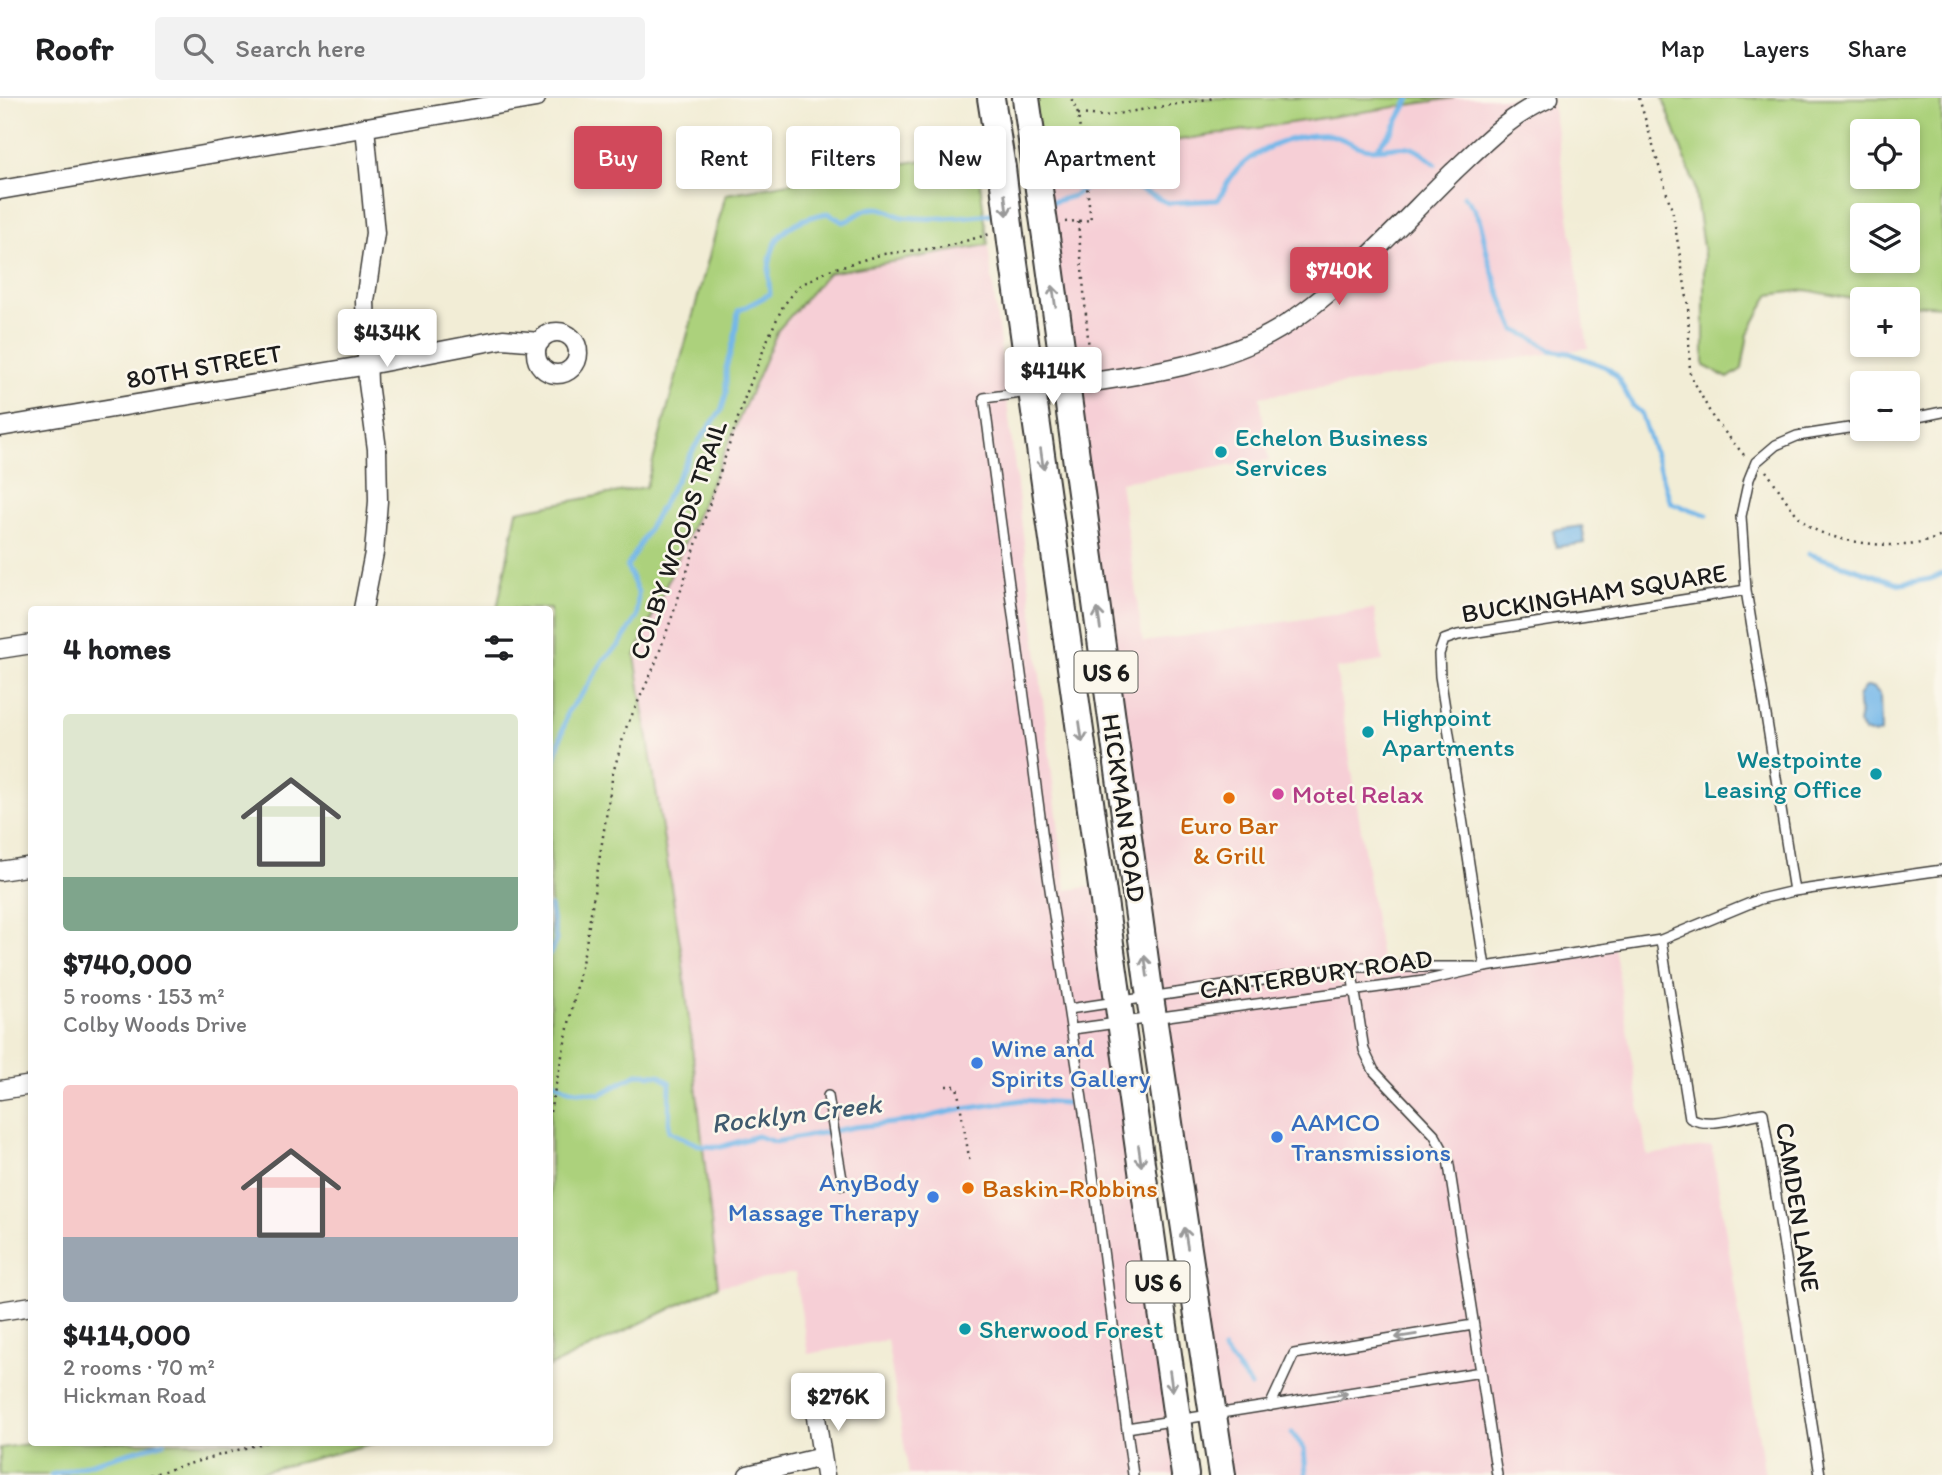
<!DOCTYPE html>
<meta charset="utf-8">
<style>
body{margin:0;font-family:Itim,sans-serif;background:#f2f2f2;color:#202124;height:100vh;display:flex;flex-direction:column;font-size:26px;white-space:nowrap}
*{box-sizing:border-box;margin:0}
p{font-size:23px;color:#757577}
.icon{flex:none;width:38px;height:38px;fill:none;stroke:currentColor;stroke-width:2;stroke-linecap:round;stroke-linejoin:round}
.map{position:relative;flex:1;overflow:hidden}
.side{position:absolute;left:28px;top:508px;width:525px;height:840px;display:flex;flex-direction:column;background:#fff;border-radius:7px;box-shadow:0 4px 10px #0003}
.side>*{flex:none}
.top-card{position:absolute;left:574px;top:28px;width:665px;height:63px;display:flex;gap:14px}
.controls{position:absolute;left:1850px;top:21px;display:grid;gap:14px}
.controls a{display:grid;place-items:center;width:70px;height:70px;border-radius:7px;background:#fff;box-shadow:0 4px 10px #0003;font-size:35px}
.price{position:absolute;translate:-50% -60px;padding:0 16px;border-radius:7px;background:#fff;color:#222;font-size:23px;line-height:46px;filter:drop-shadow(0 2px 4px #0008)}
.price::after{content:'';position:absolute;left:50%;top:42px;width:21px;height:16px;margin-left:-10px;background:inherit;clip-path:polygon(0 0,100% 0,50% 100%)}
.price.on{background:#d1495b;color:#fff}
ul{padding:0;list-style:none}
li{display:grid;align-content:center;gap:14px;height:371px;padding:0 35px}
li span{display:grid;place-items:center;height:217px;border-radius:7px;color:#555}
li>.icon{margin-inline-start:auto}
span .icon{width:126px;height:126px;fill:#fffc;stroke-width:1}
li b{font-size:30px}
h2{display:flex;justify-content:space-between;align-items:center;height:84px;padding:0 35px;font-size:30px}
.chip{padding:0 24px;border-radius:7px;background:#fff;box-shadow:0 4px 10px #0003;font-size:24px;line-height:63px}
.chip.on{background:#d1495b;color:#fff}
header{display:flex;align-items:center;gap:42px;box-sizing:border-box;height:98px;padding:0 35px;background:#fff;border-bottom:2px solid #e0e0e0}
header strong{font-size:33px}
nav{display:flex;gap:38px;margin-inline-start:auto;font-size:24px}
.search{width:490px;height:63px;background:#f2f2f2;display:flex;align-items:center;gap:18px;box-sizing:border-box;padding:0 24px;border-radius:7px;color:#757577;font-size:26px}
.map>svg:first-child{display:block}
.built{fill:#f6cfd6}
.green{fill:#acd17b;stroke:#64764c;stroke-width:2;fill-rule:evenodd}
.water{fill:#73b7e9;stroke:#486a82;stroke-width:2}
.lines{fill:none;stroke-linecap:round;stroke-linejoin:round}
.stream{stroke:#73b7e9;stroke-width:5}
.service-casing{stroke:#3c3b38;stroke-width:12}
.minor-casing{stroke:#3c3b38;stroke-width:21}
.primary-casing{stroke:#3c3b38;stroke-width:30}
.path{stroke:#3c3b38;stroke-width:2.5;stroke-dasharray:2 5;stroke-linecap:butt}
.service{stroke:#fff;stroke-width:9}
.minor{stroke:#fff;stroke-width:18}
.primary{stroke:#fff;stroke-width:26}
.primary-bridge-casing{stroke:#3c3b38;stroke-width:30;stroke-linecap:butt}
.primary-bridge{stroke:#fff;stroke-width:26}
.oneway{stroke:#999}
.culture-dot{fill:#0f9aa8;stroke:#fbf7ec;stroke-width:2.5}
.hotel-dot{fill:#d1479c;stroke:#fbf7ec;stroke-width:2.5}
.food-dot{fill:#e8710a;stroke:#fbf7ec;stroke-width:2.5}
.shop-dot{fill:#3f7fe0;stroke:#fbf7ec;stroke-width:2.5}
.labels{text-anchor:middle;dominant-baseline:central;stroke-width:5;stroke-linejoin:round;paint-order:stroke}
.shield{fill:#fbf7ec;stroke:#5f5e5a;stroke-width:2}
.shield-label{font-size:24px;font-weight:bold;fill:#1c1c1c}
.street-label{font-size:26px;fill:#1c1c1c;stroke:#fbf7ec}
.culture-label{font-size:26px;fill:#0d838f;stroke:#fbf7ec;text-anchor:start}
.hotel-label{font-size:26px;fill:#b23c85;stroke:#fbf7ec;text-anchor:start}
.food-label{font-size:26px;fill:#c56008;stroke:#fbf7ec}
.shop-label{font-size:26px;fill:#366cbe;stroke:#fbf7ec;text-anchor:start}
.water-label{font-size:28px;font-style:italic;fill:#3f5a6e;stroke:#fbf7ec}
</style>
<header>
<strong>Roofr</strong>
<div class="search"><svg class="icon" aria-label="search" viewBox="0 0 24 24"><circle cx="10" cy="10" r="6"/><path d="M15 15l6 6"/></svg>Search here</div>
<nav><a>Map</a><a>Layers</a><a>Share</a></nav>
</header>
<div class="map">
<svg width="1942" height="1377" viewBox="0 0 1942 1377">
<rect width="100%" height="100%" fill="#fbf7ec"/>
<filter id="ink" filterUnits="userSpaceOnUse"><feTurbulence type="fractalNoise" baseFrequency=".0143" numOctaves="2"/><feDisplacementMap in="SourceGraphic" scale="14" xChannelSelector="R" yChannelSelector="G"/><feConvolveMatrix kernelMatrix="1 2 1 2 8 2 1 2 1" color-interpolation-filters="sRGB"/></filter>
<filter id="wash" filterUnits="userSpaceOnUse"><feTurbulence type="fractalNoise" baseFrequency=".00686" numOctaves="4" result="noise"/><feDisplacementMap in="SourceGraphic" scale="28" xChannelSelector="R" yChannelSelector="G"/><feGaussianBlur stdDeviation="1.57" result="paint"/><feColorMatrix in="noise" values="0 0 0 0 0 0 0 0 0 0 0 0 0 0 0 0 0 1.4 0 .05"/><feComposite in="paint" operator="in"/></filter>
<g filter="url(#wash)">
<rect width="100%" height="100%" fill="#f2edd6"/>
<path class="built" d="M1454,0H1552L1588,250L1260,299L1269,362L1120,384L1143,544L1374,511L1383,563L1336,571L1382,867L1485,869L1614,848L1647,1057L1712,1048L1765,1377H1222L1035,64Z
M988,147L1066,792L1102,787L1185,1377H909L887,1242L808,1256L795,1175L718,1188L682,858L635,558L778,232L828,175Z"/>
<path class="green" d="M1026,0H1454L1035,64Z
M1663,0H1942V208L1908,206V201H1862V203L1806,192L1769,197L1748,236L1742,271L1728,280L1704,268V156L1694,86ZM1862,33H1908V79H1862ZM1862,117H1908V163H1862Z
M976,53L988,147L828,175L778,232L635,558L682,858L718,1188L550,1269V511H497L517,413L646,389L726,96Z
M42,1344H378L250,1377H0V1350Z"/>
<path class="water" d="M1582,428L1585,445L1556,449L1553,432Z
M1865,589H1873L1880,596L1881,634L1877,636L1864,634L1858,626L1860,614L1858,598Z"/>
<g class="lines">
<path class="stream" d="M1377,50L1392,33L1410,0
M1464,98C1484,119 1481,132 1488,159C1495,183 1504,209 1515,232L1535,241L1550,252L1569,255L1606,269L1617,278L1633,308L1641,315L1671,405L1707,417
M1049,105L1073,98L1097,83L1121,82L1168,105L1218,102C1223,94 1227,85 1232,78C1252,51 1296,35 1329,37C1343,38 1356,51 1370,51C1405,51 1405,39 1435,66
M1809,456L1901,486L1930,481L1942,476
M550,679L568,613L585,592L604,562L620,546L637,519L638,494L627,469L696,347L721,313L726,297V270L735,238L738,213L770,196C764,148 778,124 828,115L843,124C855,121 863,109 877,110C886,110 894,117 903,119C935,123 970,118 1002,115
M550,808L556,842L550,856
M550,982L570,992L601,996L637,976L659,977L670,985L669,1033L701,1048L721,1049L757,1038L775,1044L854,1029L911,1023L957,1012L1022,1002L1066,1005
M1223,1252L1251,1288
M1292,1335L1304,1351L1306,1377
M51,1377L165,1344"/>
</g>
</g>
<g filter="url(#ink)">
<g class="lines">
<defs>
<path id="service" d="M1029,294L984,300L1048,778L1089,1047L1133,1377
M1908,321L1942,314
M1794,793L1746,492L1741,418L1749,381L1756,364L1776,347L1797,338L1862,328
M1661,842L1690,1020C1709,1031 1742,1018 1763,1015L1820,1377
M1351,869L1364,952L1374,973L1434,1036L1448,1061L1497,1377
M1485,869L1440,578L1439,556L1444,542L1458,537L1746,492
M1069,911L1351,869H1474
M1073,931L1424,883L1485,869L1661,842L1760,801L1794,793L1942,772
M828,998L843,1087
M1270,1308L1294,1256L1473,1227
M1127,1330L1481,1274"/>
<path id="minor" d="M0,92L536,0
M536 255a21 21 0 1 1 42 0a21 21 0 1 1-42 0Z
M1032,293C1111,280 1210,273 1279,231C1342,192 1400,126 1453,74C1485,44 1508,19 1549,0
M0,329L368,267L503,241L540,244
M363,511L374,455L378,403L377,351L368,285L365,203L375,135L365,29
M0,551L32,546
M0,773L32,768
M0,992L32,987
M0,1213L32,1208
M813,1300L825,1377
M748,1377L822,1359"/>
<path id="primary" d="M991,0L1002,70
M1026,0L1035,64
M1046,139L1150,899L1222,1377
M1011,144L1185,1377"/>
</defs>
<use href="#service" class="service-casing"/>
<use href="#minor" class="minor-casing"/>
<use href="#primary" class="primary-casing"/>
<path class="path" d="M1639,0L1673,116L1688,206L1690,276L1713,320L1744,357
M1078,16L1104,18L1214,0
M1065,124L1091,122L1078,16L1071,0
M1078,124L1090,263L1088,266
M1766,373C1779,390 1790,411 1805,425C1826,444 1889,450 1916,446C1925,444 1934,441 1942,438
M946,988H957L970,1065
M550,1014L586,846L613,675L626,630L654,569L673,516L745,299L769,238L783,208L799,188L829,172L883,156L944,149L990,136
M150,1377L266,1344"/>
<use href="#service" class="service"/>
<use href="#minor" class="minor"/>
<use href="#primary" class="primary"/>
<defs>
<path id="primary-bridge" d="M1035,64L1046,139
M1002,70L1011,144"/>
</defs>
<use href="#primary-bridge" class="primary-bridge-casing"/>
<use href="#primary-bridge" class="primary-bridge"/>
</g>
<defs><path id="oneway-shaft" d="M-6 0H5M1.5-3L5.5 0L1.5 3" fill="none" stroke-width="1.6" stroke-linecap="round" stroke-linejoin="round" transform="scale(1.75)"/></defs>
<g class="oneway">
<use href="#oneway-shaft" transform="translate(1006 107) rotate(83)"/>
<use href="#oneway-shaft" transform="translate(1054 198) rotate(-98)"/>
<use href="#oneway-shaft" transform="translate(1042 361) rotate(82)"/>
<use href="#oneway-shaft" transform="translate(1099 521) rotate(-98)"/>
<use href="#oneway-shaft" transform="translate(1081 634) rotate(82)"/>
<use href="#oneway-shaft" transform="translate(1146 868) rotate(-98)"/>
<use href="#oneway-shaft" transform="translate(1140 1058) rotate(82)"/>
<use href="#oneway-shaft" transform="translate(1186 1140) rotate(-99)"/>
<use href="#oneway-shaft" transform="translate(1406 1238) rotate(171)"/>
<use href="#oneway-shaft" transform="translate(1171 1283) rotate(82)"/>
<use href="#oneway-shaft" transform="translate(1337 1297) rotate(-9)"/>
</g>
</g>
<g class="culture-dot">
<circle cx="1221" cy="354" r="7"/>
<circle cx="1368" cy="634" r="7"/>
<circle cx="1876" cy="676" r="7"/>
<circle cx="965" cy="1231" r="7"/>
</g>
<circle class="hotel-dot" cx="1278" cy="696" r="7"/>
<g class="food-dot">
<circle cx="1229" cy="700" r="7"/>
<circle cx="968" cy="1090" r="7"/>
</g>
<g class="shop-dot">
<circle cx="977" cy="965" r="7"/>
<circle cx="1277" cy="1039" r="7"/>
<circle cx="933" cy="1099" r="7"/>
</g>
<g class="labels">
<g class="shield">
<rect x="1074.5" y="553.5" width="63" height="41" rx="5"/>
<rect x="1126.5" y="1163.5" width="63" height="41" rx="5"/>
</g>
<g class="shield-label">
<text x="1106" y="574">US 6</text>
<text x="1158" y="1184">US 6</text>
</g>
<g class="street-label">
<text transform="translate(204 268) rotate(-10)">80TH STREET</text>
<text transform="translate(678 442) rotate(-71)">COLBY WOODS TRAIL</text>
<text transform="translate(1594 495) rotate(-9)">BUCKINGHAM SQUARE</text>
<text transform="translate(1124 710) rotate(82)">HICKMAN ROAD</text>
<text transform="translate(1316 876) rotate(-8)">CANTERBURY ROAD</text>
<text transform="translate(1798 1109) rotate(81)">CAMDEN LANE</text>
</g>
<g class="culture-label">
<text x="1235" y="339">Echelon Business<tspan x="1235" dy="30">Services</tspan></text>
<text x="1382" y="619">Highpoint<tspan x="1382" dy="30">Apartments</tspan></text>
<text x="1862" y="661" text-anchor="end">Westpointe<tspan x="1862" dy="30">Leasing Office</tspan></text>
<text x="979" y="1231">Sherwood Forest</text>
</g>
<g class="hotel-label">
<text x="1292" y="696">Motel Relax</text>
</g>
<g class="food-label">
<text x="1229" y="727">Euro Bar<tspan x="1229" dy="30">&amp; Grill</tspan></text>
<text x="982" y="1090" text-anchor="start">Baskin-Robbins</text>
</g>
<g class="shop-label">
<text x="991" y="950">Wine and<tspan x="991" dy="30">Spirits Gallery</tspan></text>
<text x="1291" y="1024">AAMCO<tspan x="1291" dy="30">Transmissions</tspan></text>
<text x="919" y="1084" text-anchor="end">AnyBody<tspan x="919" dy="30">Massage Therapy</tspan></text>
</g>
<g class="water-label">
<text transform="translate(796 1015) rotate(-7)">Rocklyn Creek</text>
</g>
</g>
</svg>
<div class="controls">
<a><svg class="icon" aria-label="locate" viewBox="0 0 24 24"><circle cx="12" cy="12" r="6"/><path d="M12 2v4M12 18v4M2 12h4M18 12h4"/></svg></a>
<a><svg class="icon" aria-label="layers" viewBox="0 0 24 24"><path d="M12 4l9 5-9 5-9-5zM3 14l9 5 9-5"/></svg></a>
<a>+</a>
<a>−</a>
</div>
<b class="price on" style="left:1339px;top:209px">$740K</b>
<b class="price" style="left:387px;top:271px">$434K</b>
<b class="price" style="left:1053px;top:309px">$414K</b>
<b class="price" style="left:838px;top:1335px">$276K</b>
<div class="top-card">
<a class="chip on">Buy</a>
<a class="chip">Rent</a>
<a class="chip">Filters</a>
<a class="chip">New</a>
<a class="chip">Apartment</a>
</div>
<section class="side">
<h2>4 homes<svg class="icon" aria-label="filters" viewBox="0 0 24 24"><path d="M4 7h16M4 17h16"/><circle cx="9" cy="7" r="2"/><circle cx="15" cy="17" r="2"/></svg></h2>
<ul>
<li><span style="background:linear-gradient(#dfe7d0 75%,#7fa58c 0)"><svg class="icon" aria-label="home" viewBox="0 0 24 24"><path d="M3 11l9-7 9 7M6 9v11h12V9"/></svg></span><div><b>$740,000</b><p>5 rooms · 153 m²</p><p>Colby Woods Drive</p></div></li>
<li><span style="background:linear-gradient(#f6c9c9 70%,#9aa5b1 0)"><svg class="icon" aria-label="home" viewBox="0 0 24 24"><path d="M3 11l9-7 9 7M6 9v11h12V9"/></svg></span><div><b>$414,000</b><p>2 rooms · 70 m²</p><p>Hickman Road</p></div></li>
</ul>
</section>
</div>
